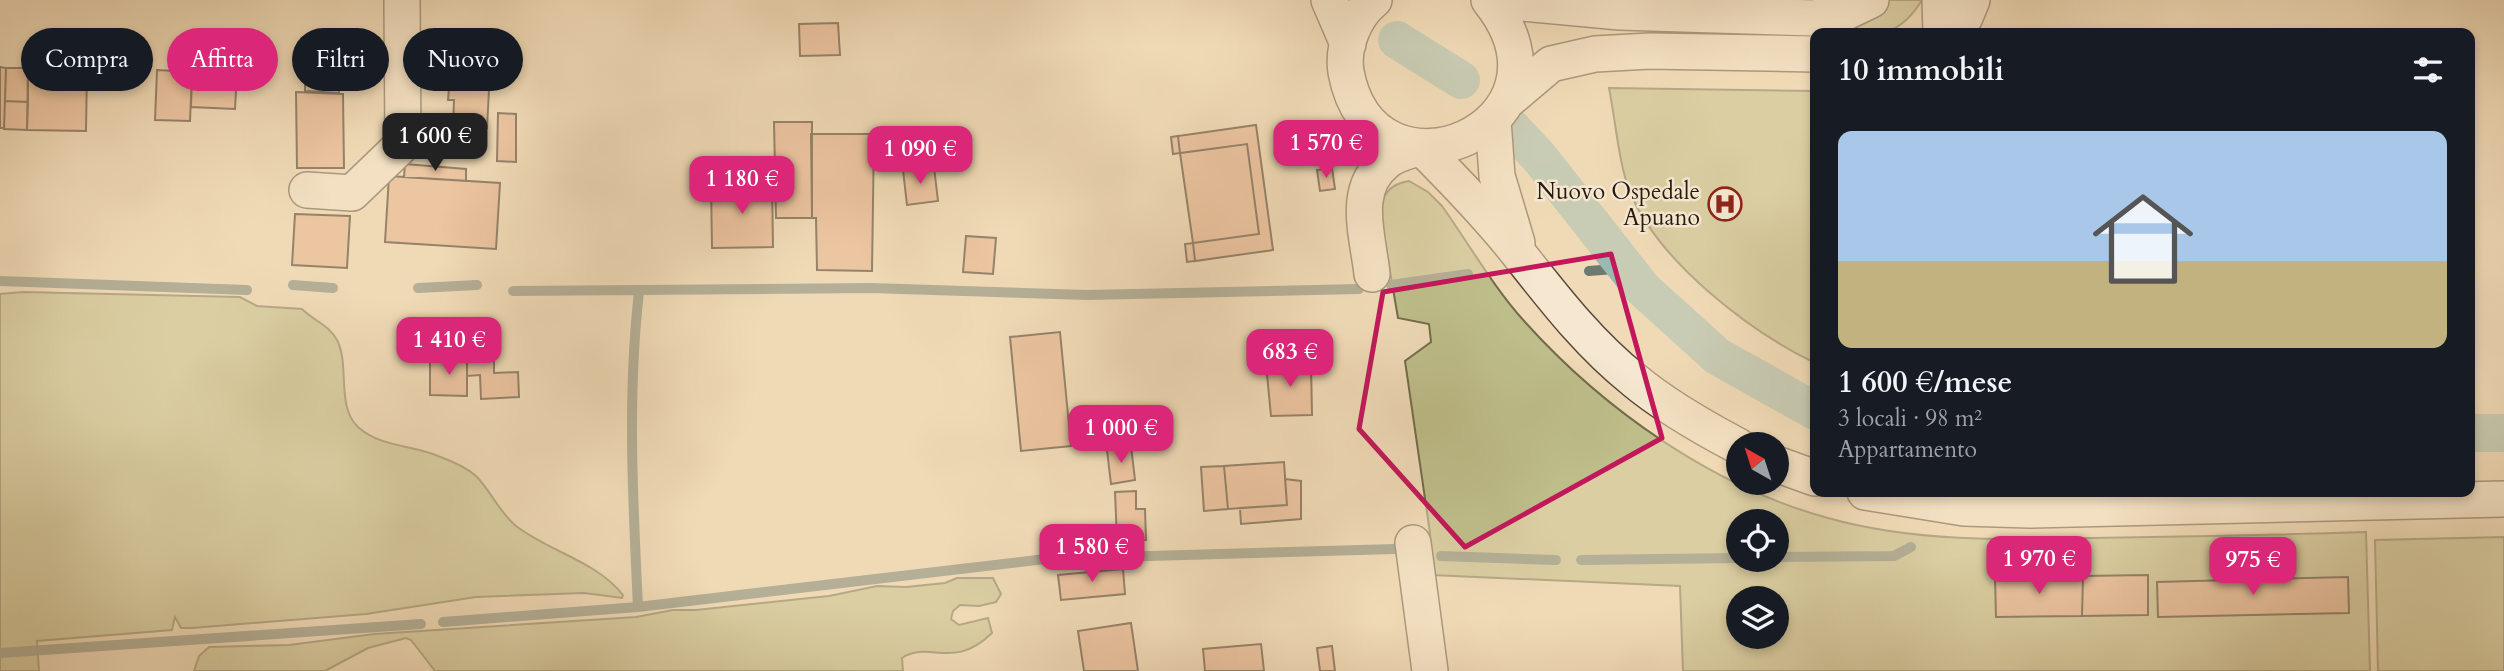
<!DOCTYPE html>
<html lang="it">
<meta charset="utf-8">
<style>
body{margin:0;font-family:Cardo,serif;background:#20242c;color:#f1f3f6;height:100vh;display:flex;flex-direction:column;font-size:26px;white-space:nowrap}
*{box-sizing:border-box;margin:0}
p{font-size:23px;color:#9ea1a6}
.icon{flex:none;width:38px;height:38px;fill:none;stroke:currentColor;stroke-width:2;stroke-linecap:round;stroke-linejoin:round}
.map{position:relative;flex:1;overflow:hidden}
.details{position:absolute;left:1810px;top:28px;width:665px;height:469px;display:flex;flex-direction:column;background:#171b24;border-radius:14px;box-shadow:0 4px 10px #0003}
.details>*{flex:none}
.top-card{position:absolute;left:21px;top:28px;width:665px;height:63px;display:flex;gap:14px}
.needle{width:46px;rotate:321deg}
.buttons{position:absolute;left:1726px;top:432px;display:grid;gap:14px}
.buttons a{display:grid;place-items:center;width:63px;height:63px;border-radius:50%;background:#171b24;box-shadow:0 4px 10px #0003;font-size:35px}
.price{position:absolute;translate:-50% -60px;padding:0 16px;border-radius:14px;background:#db2777;color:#fff;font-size:23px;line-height:46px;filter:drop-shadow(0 2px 4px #0008)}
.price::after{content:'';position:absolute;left:50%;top:42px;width:21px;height:16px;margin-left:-10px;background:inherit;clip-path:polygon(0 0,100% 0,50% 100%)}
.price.selected{background:#222;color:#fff}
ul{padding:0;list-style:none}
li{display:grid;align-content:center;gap:14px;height:371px;padding:0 28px}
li+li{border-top:2px solid #363941}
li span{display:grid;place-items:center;height:217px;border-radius:14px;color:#555}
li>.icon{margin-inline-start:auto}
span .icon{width:126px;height:126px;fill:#fffc;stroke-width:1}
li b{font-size:30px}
h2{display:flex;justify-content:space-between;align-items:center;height:84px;padding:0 28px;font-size:30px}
.chip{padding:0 24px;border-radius:32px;background:#171b24;box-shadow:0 4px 10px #0003;font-size:24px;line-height:63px}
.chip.selected{background:#db2777;color:#fff}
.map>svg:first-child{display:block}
.green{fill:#bebe8a;stroke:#726c4c;stroke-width:2;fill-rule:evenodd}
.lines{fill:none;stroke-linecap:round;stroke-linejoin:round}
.stream{stroke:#6c7a70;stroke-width:10}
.canal{stroke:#9abab1;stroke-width:38}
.building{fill:#e6ab87;stroke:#26190f;stroke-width:2}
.minor-casing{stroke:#584939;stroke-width:38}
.minor{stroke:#f5e7d0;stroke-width:35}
.marked{fill:none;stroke:#c2185b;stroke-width:5;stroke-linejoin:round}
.labels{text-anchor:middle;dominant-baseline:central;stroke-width:5;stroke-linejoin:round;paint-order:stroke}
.poi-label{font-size:23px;fill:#26190f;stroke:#f5e7d0;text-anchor:end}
</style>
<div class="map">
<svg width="2504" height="671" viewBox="0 0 2504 671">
<rect width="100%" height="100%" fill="#f0dab7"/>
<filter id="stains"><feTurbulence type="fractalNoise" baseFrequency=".00286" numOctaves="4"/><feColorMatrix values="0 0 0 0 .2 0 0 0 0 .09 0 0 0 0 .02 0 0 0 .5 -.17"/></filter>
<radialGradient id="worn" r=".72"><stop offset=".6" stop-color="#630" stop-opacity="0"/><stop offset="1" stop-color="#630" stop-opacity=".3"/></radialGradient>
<path class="green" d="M1889,0H1922C1895,44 1871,33 1826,33L1878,9Z
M1609,88L1815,91V363C1749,331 1659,262 1630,192C1619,166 1615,117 1609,88Z
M1409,181L1428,192L1442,206C1469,244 1494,288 1525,322C1604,410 1714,487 1828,518C1913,542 2004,540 2091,538C2183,537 2275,535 2366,532L2370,671H1683L1680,586L1432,575L1430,533L1405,361L1431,342L1429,324L1398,318L1380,213C1382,194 1390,184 1409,181ZM1738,522H1776V560H1738ZM1738,598H1776V637H1738Z
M23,292L240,297L257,306L302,309C314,321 329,325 337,340C350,365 336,407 358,427C380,447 412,445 438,456C449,460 467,468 476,476C491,491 499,512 516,526C550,552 596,561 623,595L622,598L584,593L476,597L366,614L192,628H181L175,617L172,630L37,641L39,671H0V294Z
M2504,537V671H2378L2375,540Z
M957,578H993L1001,594L996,602L979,606L960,605L953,611L951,619L959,625L988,618L992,633C953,671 930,640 902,658L903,671H435L411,640L406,638L368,648L325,671H194L199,656L209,647L289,645L374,634L636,617L673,610H696L829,596L877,586L906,587L945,583Z"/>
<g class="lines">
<path class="stream" d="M1589,271L1627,268
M0,281L247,290
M293,285L333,288
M1391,285L1468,274
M418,288L477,285
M513,291L871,288L1087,295L1359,289
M1441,556L1556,560
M1776,557L1894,556L1911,547
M1581,560L1738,558
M638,607C633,502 627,397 639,292
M443,622L638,607L1045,559L1395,549
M0,653L421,624"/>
<path class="canal" d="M1397,40L1461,80
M1507,123L1539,157L1643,289L1717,356L1815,411
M2469,433H2504"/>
</g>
<path class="building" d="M838,23L840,55L800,56L799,24Z
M0,67L6,68L4,128H0Z
M6,68H28V102L5,101Z
M28,68L87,70L86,131L27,130Z
M157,70L192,72L190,121L155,120Z
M192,72L237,73L235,109L191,107Z
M339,73V93L305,91V74Z
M449,88L489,90L487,128L453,127L454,100H448Z
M296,92L343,94L344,168H297Z
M5,101L28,102L27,130L4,129Z
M498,113L516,114V162L497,161Z
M774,122H812V218H776Z
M1256,125L1273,250L1195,261L1193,243L1259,234L1247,144L1180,153L1178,136Z
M811,134H874L872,271L817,270L816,218H812Z
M1178,136L1180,153L1173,154L1171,137Z
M1247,144L1259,234L1193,243L1180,153Z
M405,164L466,169V181L404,177Z
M934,167L938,201L907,205L903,170Z
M1332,168L1335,189L1320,191L1317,170Z
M389,176L500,183L496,249L385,242Z
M772,183L773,247L712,248L711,184Z
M295,214L350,216L347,268L292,265Z
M966,236L996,238L993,274L963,272Z
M1193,243L1195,261L1187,262L1185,244Z
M1060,332L1071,446L1021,451L1010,337Z
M494,357V373L518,372L519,397L481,399L480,375L467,376V358Z
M430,358H467V396L430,395Z
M1311,362L1312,415L1271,416L1266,364Z
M1131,446L1135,480L1111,484L1107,450Z
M1284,462L1287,505L1228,509L1224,466Z
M1224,466L1228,509L1204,511L1201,467Z
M1285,479L1301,481V519L1241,524L1240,508L1287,505Z
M1136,491V509H1145L1146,540L1117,541L1115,492Z
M1123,569L1125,594L1061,600L1058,575Z
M2148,575V615L2082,616L2083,576Z
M2083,576L2082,616L1996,617L1995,577Z
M2348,577L2349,613L2158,617L2157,582Z
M1131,623L1138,671H1084L1078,631Z
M1261,644L1264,671H1205L1203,649Z
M1332,646L1335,671H1320L1317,648Z"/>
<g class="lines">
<defs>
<path id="minor" d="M1329,0L1348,44
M1374,0C1354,16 1342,47 1346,72C1373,218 1590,126 1489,0
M1489,0L1620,12L1813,18L1846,12L1871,0
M1940,0L1941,33
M1951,33L1965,17L1972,0
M1506,102L1551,64L1595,54L1650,51L1815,54
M1493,120L1497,176L1517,243
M307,190L352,193L403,144L402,0
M1372,274C1368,236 1351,189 1386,162C1394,154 1410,151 1421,147C1456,182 1491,218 1522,258C1556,301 1590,345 1634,380C1665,406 1702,427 1738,446
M1776,464L1815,478
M1865,492L1964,508L2029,510L2504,499
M1413,543L1430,671"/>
</defs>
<use href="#minor" class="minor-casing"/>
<use href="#minor" class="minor"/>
</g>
<path d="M0 0H2504V671H0ZM1611,254L1662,438L1465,547L1359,429L1383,292Z" fill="#f0dab7" fill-opacity=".55" fill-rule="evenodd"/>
<path class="marked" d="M1611,254L1662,438L1465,547L1359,429L1383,292Z"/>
<defs>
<symbol id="hospital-ring" viewBox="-11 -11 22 22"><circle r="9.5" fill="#f5e7d0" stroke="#8f2418" stroke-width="1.5"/><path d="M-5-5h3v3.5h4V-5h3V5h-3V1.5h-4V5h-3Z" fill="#8f2418"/></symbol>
</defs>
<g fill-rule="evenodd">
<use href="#hospital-ring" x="1706" y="185" width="38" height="38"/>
</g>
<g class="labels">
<g class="poi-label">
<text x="1700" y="191">Nuovo Ospedale<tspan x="1700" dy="26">Apuano</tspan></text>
</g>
</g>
<rect width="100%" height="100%" filter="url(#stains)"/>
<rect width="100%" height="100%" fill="url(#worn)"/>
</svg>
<div class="buttons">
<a><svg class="needle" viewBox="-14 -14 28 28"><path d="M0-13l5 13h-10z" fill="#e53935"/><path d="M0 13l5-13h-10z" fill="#9ea1a6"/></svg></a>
<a><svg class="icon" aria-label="locate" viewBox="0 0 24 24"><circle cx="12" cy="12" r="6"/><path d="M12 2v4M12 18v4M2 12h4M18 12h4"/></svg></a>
<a><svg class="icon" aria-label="layers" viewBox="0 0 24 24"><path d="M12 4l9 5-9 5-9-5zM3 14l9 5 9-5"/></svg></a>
</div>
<b class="price selected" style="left:435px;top:173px">1 600 €</b>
<b class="price" style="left:1326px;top:180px">1 570 €</b>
<b class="price" style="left:920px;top:186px">1 090 €</b>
<b class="price" style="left:742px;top:216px">1 180 €</b>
<b class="price" style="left:449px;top:377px">1 410 €</b>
<b class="price" style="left:1290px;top:389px">683 €</b>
<b class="price" style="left:1121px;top:465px">1 000 €</b>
<b class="price" style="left:1092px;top:584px">1 580 €</b>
<b class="price" style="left:2039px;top:596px">1 970 €</b>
<b class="price" style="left:2253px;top:597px">975 €</b>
<div class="top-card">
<a class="chip">Compra</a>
<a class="chip selected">Affitta</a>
<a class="chip">Filtri</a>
<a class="chip">Nuovo</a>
</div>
<section class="details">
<h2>10 immobili<svg class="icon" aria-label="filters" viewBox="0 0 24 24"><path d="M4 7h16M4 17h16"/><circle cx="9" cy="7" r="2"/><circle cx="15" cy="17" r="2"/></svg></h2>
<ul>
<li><span style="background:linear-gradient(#a9c7e8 60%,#c2b280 0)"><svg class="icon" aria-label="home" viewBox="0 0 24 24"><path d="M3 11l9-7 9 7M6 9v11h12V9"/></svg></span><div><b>1 600 €/mese</b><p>3 locali · 98 m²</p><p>Appartamento</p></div></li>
</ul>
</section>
</div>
